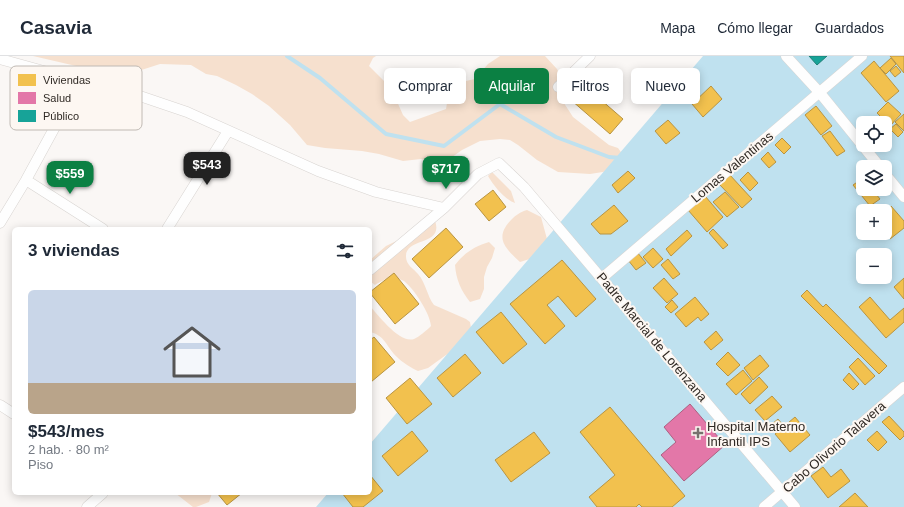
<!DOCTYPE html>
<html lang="es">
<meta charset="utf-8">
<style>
body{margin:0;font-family:Arial,sans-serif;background:#f6f6f7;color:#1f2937;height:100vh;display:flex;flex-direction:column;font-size:15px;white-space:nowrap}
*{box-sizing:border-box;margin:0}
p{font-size:13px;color:#747a83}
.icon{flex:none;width:22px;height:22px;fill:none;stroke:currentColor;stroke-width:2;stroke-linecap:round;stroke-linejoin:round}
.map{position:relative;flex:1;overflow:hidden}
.side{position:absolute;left:12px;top:171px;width:360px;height:268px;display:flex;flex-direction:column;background:#fff;border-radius:6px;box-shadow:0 2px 10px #0003}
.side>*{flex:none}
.top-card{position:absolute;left:384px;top:12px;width:380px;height:36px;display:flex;gap:8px}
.fabs{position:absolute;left:856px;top:60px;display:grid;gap:8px}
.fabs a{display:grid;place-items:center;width:36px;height:36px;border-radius:6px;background:#fff;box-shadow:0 2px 10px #0003;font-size:20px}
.price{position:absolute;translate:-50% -34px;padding:0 9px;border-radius:8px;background:#0b8043;color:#fff;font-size:13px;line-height:26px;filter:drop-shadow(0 1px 2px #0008)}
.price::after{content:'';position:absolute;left:50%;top:24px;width:12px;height:9px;margin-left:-6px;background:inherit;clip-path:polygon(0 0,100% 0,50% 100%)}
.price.current{background:#222;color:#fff}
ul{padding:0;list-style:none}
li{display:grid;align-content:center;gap:8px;height:212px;padding:0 16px}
li span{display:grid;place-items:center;height:124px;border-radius:6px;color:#555}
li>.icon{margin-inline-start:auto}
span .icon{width:72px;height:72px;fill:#fffc;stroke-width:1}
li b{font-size:17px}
h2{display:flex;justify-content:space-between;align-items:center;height:48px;padding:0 16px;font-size:17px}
.pill{padding:0 14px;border-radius:6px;background:#fff;box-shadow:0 2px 10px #0003;font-size:14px;line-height:36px}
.pill.current{background:#0b8043;color:#fff}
header{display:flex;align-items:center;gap:24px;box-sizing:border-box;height:56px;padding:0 20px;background:#fff;border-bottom:1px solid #e0e1e3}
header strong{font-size:19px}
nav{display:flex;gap:22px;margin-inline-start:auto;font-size:14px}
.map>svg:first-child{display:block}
.green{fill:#f6e0ce}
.water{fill:#bfe1ef;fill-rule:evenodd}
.homes{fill:#f2c14e;stroke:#b89442}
.health{fill:#e377a8;stroke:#ad6081}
.public{fill:#17a398;stroke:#1e7f76}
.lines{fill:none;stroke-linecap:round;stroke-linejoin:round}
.stream{stroke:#bfe1ef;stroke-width:4}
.minor-casing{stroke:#d8d4d1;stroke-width:11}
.minor{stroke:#fefefe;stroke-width:10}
.poi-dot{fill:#77726e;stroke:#fdf7f2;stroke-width:1.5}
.labels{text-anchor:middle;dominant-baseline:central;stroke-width:4;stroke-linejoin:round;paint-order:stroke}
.street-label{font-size:13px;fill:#302a25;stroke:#fdf7f2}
.poi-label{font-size:13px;fill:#302a25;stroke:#fdf7f2;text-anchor:start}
.key{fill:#fdf7f2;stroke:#c0bab4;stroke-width:1}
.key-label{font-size:11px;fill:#302a25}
</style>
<header>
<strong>Casavia</strong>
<nav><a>Mapa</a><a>Cómo llegar</a><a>Guardados</a></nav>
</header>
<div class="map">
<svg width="904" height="451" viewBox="0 0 904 451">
<rect width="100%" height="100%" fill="#faf7f5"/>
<path class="green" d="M33,0H376L373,2L369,10L391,32L403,59L410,66L446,53L448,41L453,33L461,26L475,23L488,8L500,0H545L557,13L562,24V44L573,61L609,89L618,92L623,99L609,115L590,118L558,116L537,104L518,89L510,84L500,83L480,85L462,94L448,104L437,106L421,103L403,105L379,98L362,95L325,92L307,89L290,69L269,50L252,38L236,29L217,20L206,18L191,9L160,8L126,19L89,13Z
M492,116L511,135L515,147C504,143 494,130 488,120Z
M527,154L541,161L547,183L536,201L520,206C505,192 494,182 511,164C516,159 520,156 527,154Z
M435,165C444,190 405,181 406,201C406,209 414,213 418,218C426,227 427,240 434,249L466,263L470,266L471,272L456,295L446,299L428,312L418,315C411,312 402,306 397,301C387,292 385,279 370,276V250C378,259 400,288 414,283C419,281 427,274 431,270C430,257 414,233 404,225C400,223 396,222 392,222C386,222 380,226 375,229L371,226L370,204L386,190L411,178Z
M489,186L495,192L492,202L487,211L484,221V233L480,243L470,246C461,235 456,223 455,209C464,197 475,190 489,186Z
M175,437H212L209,446L196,451H193Z"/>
<path class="water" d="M703,0H904V451H316L328,437H370V388ZM863,67H885V89H863ZM863,111H885V133H863ZM863,155H885V177H863ZM863,199H885V221H863Z"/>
<path class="homes" d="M890,0H904V17Z
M891,2L896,8L886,18L880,12Z
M874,5L899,35L886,46L861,17Z
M896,10L901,16L895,21L890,15Z
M588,24L604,38L600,43L623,63L610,78L571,44Z
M711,30L722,43L703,61L692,48Z
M888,46L901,58L890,70L877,57Z
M816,50L832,70L821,79L805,59Z
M904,58V75L895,66Z
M668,64L680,77L666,88L655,75Z
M896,68L903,76L898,81L890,73Z
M830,75L845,95L837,100L822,80Z
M782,82L791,91L784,98L775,89Z
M768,96L776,106L769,112L761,103Z
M628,115L635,122L618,137L612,129Z
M748,116L758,127L750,135L740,124Z
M729,118L752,143L742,152L719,128Z
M863,122V133H872L880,143L870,150L853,129Z
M493,134L506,151L489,165L475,148Z
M725,136L739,151L727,161L713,146Z
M705,140L723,161L707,176L688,154Z
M614,149L628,165L611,178H600L591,168Z
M891,150L904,165V172L890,183L885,177V156Z
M446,172L463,191L429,222L412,203Z
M713,173L728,189L723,193L709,177Z
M687,174L692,180L671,200L666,193Z
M653,192L663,203L653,212L643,201Z
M637,196L646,207L636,214L628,204Z
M668,203L680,218L673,223L661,209Z
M562,204L596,243L576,261L558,240L547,249L565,270L545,288L510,248Z
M394,217L419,248L395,268L370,237V236Z
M664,222L678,238L667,247L653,232Z
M904,222V243L894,231Z
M807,234L823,251L826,248L887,310L879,318L801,240Z
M695,241L709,258L701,265L698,261L686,271L675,258Z
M870,241L890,264L904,252V266L886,282L859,251Z
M672,244L678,251L671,257L665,251Z
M501,256L527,288L503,308L476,276Z
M716,275L723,284L711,294L704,286Z
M374,281L395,306L371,326L370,324V284Z
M728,296L740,309L728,320L716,308Z
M465,298L481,317L453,341L437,322Z
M760,299L769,310L753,324L744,312Z
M858,302L875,320L865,329L849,311Z
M743,314L752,325L736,339L726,328Z
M849,317L859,328L853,334L843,324Z
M759,321L768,331L750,348L741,338Z
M410,322L432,348L407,368L386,342Z
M772,340L782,351L765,365L755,354Z
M610,351L685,440L672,451H642L639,448L636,451H597L589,441L615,419L580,376Z
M889,360L904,376V380L900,384L882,366Z
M795,361L810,379L790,396L775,378Z
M778,363L782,368L775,374L771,369Z
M412,375L428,395L398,420L382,400Z
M877,375L887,386L878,395L867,384Z
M534,376L550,397L511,426L495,404Z
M823,411L831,421L841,413L850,425L828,442L811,420Z
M370,419L383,435L363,451H353L342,437H370Z
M217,437H242L227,449Z
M855,437L868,451H839Z"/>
<path class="health" d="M690,348L725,389L684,425L661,399L676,386L664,371Z"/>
<path class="public" d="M809,0H827L817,9Z"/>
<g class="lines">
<path class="stream" d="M287,0L320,22L386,78L444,90L500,48L556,81L609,101L621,102"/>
<defs>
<path id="minor" d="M786,0L820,37L880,111
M0,3L80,25L128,36L187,56L318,115L376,136L444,152
M558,31L590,0
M885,118L904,141
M26,124L103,173
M0,167L26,124L80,25
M167,173L228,75
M370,214L444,152L478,118L499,107L524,131L795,451
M602,222L862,0
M0,349L14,358
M87,451L103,437
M764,451L904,331"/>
</defs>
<use href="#minor" class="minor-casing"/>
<use href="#minor" class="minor"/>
</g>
<path class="poi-dot" d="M696 371h4v4h4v4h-4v4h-4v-4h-4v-4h4z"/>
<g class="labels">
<g class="street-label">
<text transform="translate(732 111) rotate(-40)">Lomas Valentinas</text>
<text transform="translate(652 281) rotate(50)">Padre Marcial de Lorenzana</text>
<text transform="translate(834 391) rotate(-41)">Cabo Olivorio Talavera</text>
</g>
<g class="poi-label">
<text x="707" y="370">Hospital Materno<tspan x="707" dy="15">Infantil IPS</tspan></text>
</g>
</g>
<rect x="10" y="10" width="132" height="64" rx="6" class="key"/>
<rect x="18" y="18" width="18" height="12" fill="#f2c14e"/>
<rect x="18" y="36" width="18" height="12" fill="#e377a8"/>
<rect x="18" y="54" width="18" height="12" fill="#17a398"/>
<g class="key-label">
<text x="43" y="28">Viviendas</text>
<text x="43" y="46">Salud</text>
<text x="43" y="64">Público</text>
</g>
</svg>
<div class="fabs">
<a><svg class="icon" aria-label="locate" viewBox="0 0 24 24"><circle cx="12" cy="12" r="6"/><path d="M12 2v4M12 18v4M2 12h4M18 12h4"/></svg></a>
<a><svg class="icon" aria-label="layers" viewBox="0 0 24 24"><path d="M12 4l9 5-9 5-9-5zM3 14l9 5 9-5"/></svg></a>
<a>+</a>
<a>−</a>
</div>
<b class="price current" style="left:207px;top:130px">$543</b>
<b class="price" style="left:446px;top:134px">$717</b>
<b class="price" style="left:70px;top:139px">$559</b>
<div class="top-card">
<a class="pill">Comprar</a>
<a class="pill current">Alquilar</a>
<a class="pill">Filtros</a>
<a class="pill">Nuevo</a>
</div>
<section class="side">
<h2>3 viviendas<svg class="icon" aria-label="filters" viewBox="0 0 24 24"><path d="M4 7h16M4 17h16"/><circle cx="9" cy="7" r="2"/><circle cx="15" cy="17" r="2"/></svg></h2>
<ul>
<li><span style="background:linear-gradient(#c9d6e8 75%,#b9a48a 0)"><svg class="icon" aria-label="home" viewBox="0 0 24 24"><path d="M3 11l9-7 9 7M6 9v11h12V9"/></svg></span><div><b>$543/mes</b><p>2 hab. · 80 m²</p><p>Piso</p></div></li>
</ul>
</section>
</div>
